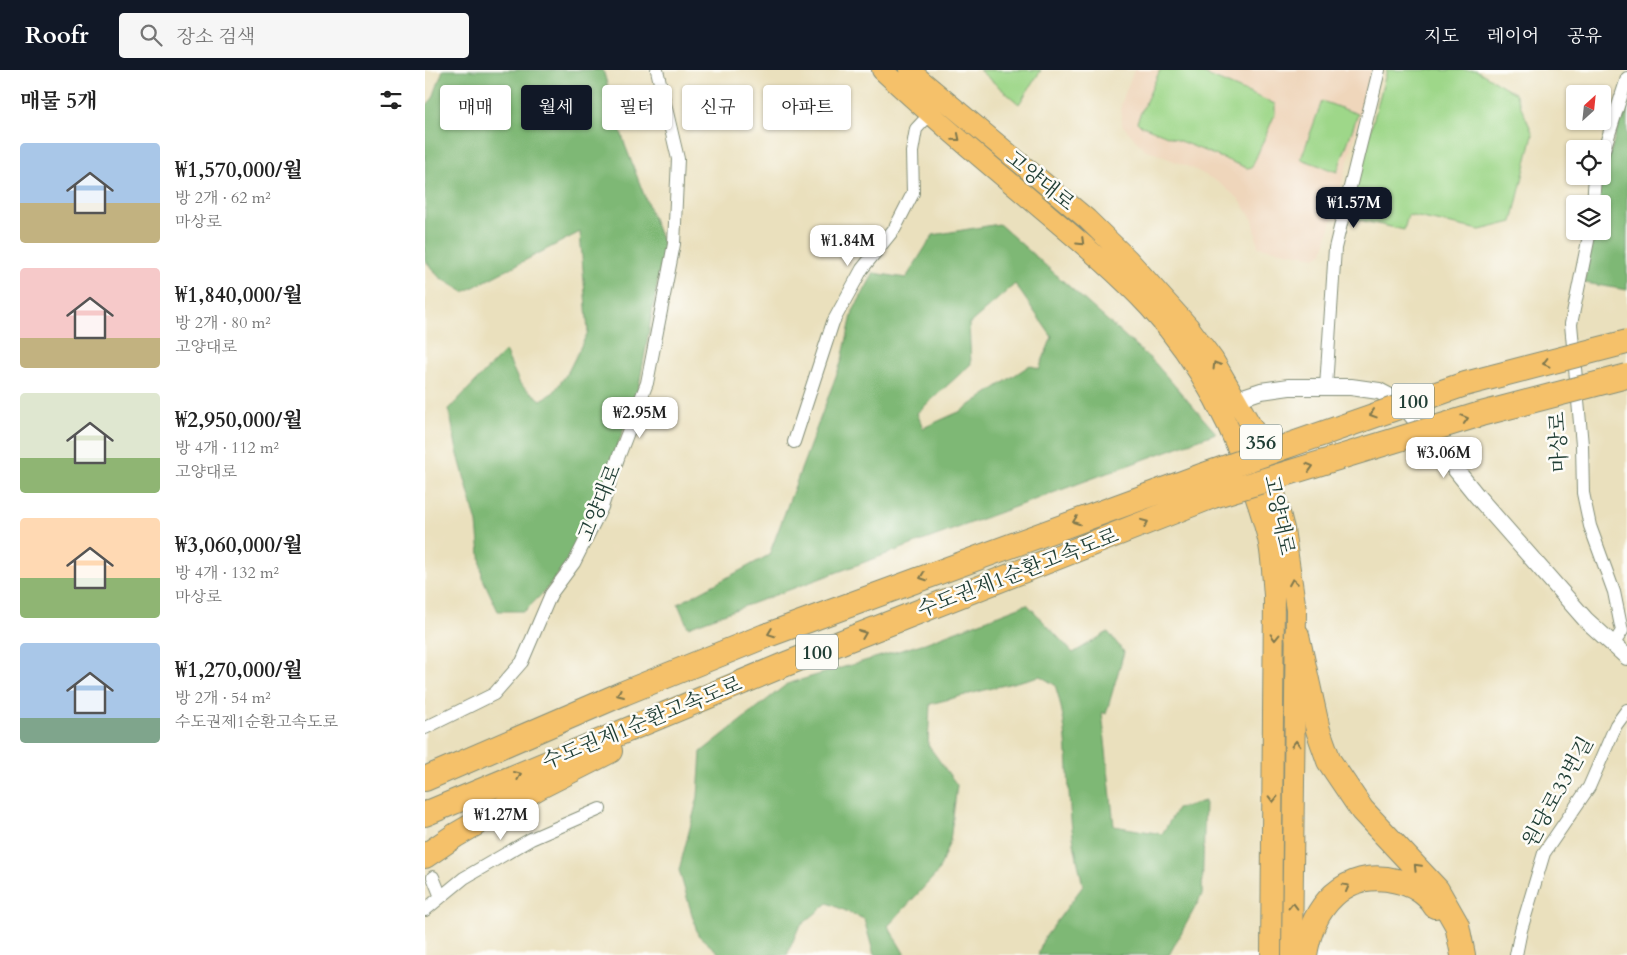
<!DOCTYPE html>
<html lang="ko">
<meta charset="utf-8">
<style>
body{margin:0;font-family:Cardo,"Noto Serif KR",serif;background:#f6f6f6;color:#222;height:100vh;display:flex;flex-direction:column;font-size:19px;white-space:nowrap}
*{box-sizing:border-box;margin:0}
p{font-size:16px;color:#767676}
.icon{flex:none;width:28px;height:28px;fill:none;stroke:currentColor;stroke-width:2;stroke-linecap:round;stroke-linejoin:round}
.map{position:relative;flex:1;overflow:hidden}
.side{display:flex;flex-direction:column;background:#fff;width:425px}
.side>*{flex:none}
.banner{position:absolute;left:15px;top:15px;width:475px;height:45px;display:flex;gap:10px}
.needle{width:32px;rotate:27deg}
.fabs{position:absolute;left:1141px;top:15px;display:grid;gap:10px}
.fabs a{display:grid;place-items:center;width:45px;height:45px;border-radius:5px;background:#fff;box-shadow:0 1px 4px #0004;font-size:25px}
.price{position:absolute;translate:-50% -42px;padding:0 11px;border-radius:10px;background:#fff;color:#222;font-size:16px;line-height:32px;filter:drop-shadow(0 1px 2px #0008)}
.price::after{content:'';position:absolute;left:50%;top:30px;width:15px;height:11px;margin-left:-8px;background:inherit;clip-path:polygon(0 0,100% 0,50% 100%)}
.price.on{background:#111827;color:#fff}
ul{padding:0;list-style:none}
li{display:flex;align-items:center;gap:15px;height:125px;padding:0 20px}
li span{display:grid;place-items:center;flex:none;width:140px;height:100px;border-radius:5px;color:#555}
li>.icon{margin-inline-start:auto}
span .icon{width:60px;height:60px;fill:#fffc;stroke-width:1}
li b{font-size:21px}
h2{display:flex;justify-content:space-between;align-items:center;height:60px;padding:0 20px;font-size:21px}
.tag{padding:0 18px;border-radius:5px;background:#fff;box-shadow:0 1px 4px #0004;font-size:18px;line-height:45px}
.tag.on{background:#111827;color:#fff}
header{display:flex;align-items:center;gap:30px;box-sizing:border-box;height:70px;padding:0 25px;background:#111827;color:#fff}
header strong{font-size:24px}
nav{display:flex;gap:28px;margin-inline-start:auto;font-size:18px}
.search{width:350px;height:45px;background:#f6f6f6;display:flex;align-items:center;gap:12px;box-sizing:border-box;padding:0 18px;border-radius:5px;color:#767676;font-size:19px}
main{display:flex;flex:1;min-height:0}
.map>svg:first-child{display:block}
.built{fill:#efd6bb}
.green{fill:#9ed789;stroke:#5e8a5e}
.forest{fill:#7eb875;stroke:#4e7a54;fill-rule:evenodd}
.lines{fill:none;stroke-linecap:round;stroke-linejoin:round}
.minor-casing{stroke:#848e78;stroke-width:14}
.tertiary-casing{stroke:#848e78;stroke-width:18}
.primary-casing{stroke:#848e78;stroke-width:22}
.motorway-casing{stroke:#848e78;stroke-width:26}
.minor{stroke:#fff;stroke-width:12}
.tertiary{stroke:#fff;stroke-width:16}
.primary{stroke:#f5c16b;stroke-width:20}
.motorway{stroke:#f5c16b;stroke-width:24}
.motorway-bridge-casing{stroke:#848e78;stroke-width:26;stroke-linecap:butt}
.motorway-bridge{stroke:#f5c16b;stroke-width:24}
.oneway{stroke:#7f784d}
.labels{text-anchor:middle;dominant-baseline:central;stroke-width:5;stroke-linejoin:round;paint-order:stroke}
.shield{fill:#fdfcf7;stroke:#62766e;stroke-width:1}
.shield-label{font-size:20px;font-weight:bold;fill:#1f3d34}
.street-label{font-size:21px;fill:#1f3d34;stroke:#fdfcf7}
</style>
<header>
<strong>Roofr</strong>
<div class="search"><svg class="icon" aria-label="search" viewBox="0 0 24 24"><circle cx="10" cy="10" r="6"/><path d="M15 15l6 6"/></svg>장소 검색</div>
<nav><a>지도</a><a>레이어</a><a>공유</a></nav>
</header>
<main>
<section class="side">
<h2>매물 5개<svg class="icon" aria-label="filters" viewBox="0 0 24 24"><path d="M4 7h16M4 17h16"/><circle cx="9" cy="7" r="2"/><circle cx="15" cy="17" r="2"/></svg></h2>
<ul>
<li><span style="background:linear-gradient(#a9c7e8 60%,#c2b280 0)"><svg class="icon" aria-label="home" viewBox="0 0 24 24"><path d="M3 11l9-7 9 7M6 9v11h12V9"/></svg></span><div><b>₩1,570,000/월</b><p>방 2개 · 62 m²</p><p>마상로</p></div></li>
<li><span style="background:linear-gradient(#f6c9c9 70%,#c2b280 0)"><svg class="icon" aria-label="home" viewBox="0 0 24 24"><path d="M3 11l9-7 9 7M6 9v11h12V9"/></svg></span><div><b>₩1,840,000/월</b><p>방 2개 · 80 m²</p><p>고양대로</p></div></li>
<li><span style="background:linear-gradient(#dfe7d0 65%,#8fb573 0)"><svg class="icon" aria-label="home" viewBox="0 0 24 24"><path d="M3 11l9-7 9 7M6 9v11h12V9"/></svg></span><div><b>₩2,950,000/월</b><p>방 4개 · 112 m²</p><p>고양대로</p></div></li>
<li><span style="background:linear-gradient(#ffd9b3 60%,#8fb573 0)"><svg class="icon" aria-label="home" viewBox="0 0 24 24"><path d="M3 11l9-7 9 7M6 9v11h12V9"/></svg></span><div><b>₩3,060,000/월</b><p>방 4개 · 132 m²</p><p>마상로</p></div></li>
<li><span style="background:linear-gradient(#a9c7e8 75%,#7fa58c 0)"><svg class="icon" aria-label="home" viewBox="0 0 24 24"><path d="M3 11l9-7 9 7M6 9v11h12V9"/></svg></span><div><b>₩1,270,000/월</b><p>방 2개 · 54 m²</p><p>수도권제1순환고속도로</p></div></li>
</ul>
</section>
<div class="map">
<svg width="1202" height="885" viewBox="0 0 1202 885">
<rect width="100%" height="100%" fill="#fdfcf7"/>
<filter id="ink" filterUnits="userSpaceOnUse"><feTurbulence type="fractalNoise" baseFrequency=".02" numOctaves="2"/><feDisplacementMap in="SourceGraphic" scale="10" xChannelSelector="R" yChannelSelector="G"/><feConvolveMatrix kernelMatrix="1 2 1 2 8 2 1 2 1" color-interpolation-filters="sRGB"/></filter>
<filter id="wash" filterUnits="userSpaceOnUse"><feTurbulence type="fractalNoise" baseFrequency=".0096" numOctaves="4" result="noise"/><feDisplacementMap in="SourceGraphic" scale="20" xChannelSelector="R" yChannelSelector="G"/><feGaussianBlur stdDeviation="1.12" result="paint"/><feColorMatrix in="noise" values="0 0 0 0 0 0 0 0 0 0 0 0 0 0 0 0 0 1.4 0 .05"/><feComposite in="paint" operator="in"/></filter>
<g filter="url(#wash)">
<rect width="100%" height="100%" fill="#eae0bd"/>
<path class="built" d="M709,0H948L898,183L890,187L833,177L828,150L813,128L793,112L769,99L719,79L697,55L696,34Z"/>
<path class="green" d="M554,0H616L594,34Z
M735,0H770L850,34V44L827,97L822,98L715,55L712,52L714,47Z
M962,0H1051L1090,23L1108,64L1087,152L1055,160L983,145L979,160L922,147Z
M897,31L933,44L912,102L876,89Z"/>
<path class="forest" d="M18,0H178L200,75L239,177L214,316L158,472L120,521L100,541H73L57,507L52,453L32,381L24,339L80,281L95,314L116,330L129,322L143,302L163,262L155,162L39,222L14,207L0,190V37L8,28Z
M1202,24V220L1160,213L1164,161H1178V134H1171Z
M574,154L729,292L791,363L263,557L253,534L344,485L417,290L428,241L449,203L481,208L508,165ZM590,214L627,267L614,299L605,295L536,341L498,358L492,343L546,294L544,254Z
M602,534L648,583L683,562L699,582L681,644L677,642L689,756L737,764L752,739L780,731L777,825L744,885H613L618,870L658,816C654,797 649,778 647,759C641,711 646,662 630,615L615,606L505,634L503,675L532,715L525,771L513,802L463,856L480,885H449L439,849L403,833L374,857L362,885H296L273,865L254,800L273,727L276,682L362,614L500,573Z"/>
</g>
<g filter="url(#ink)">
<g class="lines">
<defs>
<path id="minor" d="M1178,83L1202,8
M1168,134L1170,106
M1165,161L1146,254L1157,375L1158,423L1165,456L1189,522L1197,561L1188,575
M901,317L910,178L954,0
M369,372L408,252L437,199L470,158L488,123L487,82L491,59L505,44
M0,658L69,624L97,592L126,524L149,493L177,437L193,388L222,313L249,174L253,89L232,0
M8,807L16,827
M0,840L39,808L106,769L175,739
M1091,885L1096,860L1119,783L1164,717L1191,655L1202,640"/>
<path id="tertiary" d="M800,333L836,321L864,317H926L954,321L977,333L1052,426L1161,550L1202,587"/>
<path id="primary" d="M457,0C503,43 551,84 599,124C642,161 687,197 725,238C783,301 820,383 842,465C847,484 847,505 849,525L846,885
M484,0L662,149L703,189L764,257L788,289L838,376L859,459L871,540L867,885"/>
<path id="motorway" d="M872,565L893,660L904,691L937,740L1012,820L1032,855L1038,885
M0,709L199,623L340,566L779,405
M0,744L361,594L788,426
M0,786L31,765L114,717L185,681
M880,885C887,838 919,797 972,811C987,814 1002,823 1010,836"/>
</defs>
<use href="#minor" class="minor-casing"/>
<use href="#tertiary" class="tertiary-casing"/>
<use href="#primary" class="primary-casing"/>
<use href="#motorway" class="motorway-casing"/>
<use href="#minor" class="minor"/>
<use href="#tertiary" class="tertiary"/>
<use href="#primary" class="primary"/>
<use href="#motorway" class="motorway"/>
<defs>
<path id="motorway-bridge" d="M779,405L1040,314L1202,272
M788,426L1056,344L1202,306"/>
</defs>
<use href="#motorway-bridge" class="motorway-bridge-casing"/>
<use href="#motorway-bridge" class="motorway-bridge"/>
</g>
<defs><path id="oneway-chevron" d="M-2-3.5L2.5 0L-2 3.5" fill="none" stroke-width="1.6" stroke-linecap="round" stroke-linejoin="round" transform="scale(1.25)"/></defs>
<g class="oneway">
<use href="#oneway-chevron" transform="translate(532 68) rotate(40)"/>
<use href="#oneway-chevron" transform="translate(656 172) rotate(44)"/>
<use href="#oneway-chevron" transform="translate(1121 293) rotate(166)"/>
<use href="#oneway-chevron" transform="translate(791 295) rotate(-121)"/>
<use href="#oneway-chevron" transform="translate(948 344) rotate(162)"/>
<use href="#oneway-chevron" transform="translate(1040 349) rotate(-17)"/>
<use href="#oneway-chevron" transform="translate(885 397) rotate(-17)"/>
<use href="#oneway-chevron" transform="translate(651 451) rotate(160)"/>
<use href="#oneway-chevron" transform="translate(720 453) rotate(-22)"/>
<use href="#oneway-chevron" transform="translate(498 507) rotate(160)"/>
<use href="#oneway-chevron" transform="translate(868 512) rotate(-99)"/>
<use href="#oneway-chevron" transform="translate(346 563) rotate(159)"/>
<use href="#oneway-chevron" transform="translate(438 564) rotate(-22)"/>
<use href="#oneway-chevron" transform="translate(850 567) rotate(91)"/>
<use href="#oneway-chevron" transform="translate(195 624) rotate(157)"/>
<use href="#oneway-chevron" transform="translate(871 674) rotate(-89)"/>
<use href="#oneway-chevron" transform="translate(93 705) rotate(-23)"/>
<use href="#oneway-chevron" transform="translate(848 729) rotate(91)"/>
<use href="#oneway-chevron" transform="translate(992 797) rotate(-134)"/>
<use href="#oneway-chevron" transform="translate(921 817) rotate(-29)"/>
<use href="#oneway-chevron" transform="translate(868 836) rotate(-89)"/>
</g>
</g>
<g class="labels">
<g class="shield">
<rect x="967" y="313.5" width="42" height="35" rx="4"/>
<rect x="815" y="354.5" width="42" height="35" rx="4"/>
<rect x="371" y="564.5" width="42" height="35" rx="4"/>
</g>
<g class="shield-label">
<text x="988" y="331">100</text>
<text x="836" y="372">356</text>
<text x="392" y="582">100</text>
</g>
<g class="street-label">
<text transform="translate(615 111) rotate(39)">고양대로</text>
<text transform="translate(1134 372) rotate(-93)">마상로</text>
<text transform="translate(175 433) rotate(-68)">고양대로</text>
<text transform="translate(854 445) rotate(78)">고양대로</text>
<text transform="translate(593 503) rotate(-21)">수도권제1순환고속도로</text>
<text transform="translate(217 653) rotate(-22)">수도권제1순환고속도로</text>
<text transform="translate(1133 722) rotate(-61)">원당로33번길</text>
</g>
</g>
</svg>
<div class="fabs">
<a><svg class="needle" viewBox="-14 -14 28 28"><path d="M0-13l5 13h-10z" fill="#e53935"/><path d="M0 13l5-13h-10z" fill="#767676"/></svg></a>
<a><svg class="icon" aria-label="locate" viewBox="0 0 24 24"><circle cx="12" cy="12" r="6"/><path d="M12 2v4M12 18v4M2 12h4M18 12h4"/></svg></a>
<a><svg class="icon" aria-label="layers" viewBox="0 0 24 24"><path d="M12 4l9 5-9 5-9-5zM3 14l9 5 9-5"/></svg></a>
</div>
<b class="price on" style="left:929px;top:159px">₩1.57M</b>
<b class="price" style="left:423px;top:197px">₩1.84M</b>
<b class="price" style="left:215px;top:369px">₩2.95M</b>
<b class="price" style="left:1019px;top:409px">₩3.06M</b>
<b class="price" style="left:76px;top:771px">₩1.27M</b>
<div class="banner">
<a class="tag">매매</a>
<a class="tag on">월세</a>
<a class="tag">필터</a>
<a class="tag">신규</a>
<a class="tag">아파트</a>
</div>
</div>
</main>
